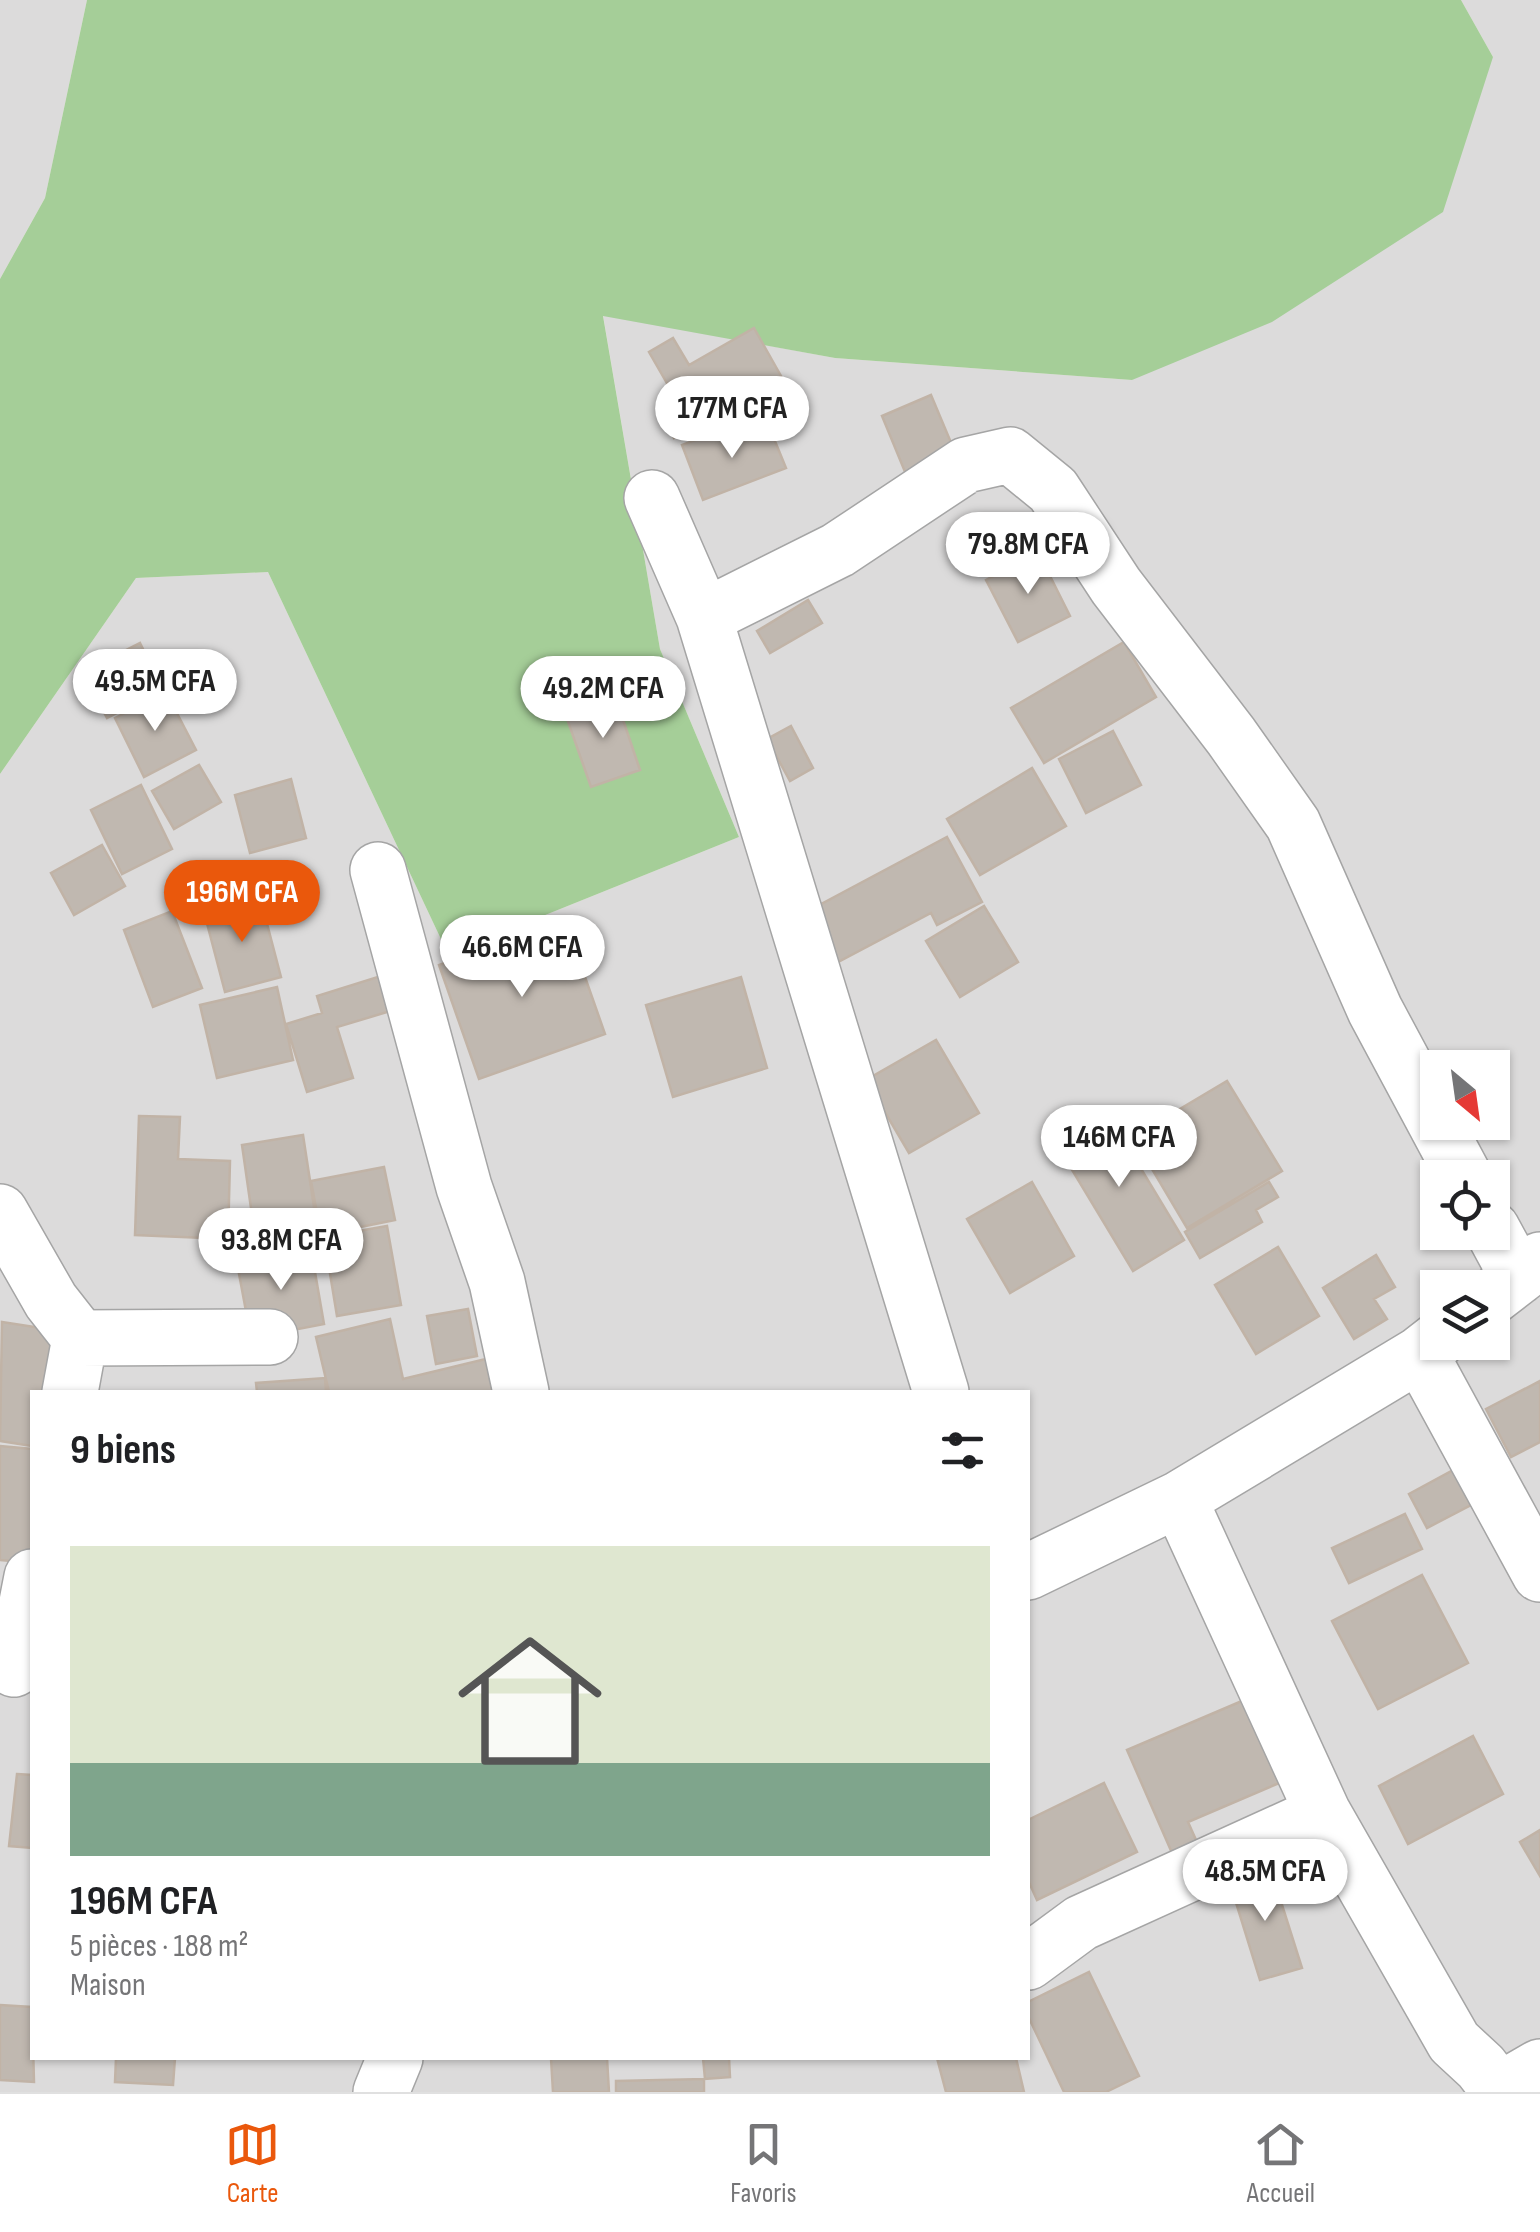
<!DOCTYPE html>
<html lang="fr">
<meta charset="utf-8">
<style>
body{margin:0;font-family:"Sofia Sans Condensed",sans-serif;background:#f2f2f2;color:#202124;height:100vh;display:flex;flex-direction:column;font-size:38px;white-space:nowrap}
*{box-sizing:border-box;margin:0}
p{font-size:32px;color:#757577}
.icon{flex:none;width:55px;height:55px;fill:none;stroke:currentColor;stroke-width:2;stroke-linecap:round;stroke-linejoin:round}
.map{position:relative;flex:1;overflow:hidden}
.sheet{position:absolute;left:30px;top:1390px;width:1000px;height:670px;display:flex;flex-direction:column;background:#fff;border-radius:0px;box-shadow:0 2px 8px #0004}
.sheet>*{flex:none}
.needle{width:65px;rotate:151deg}
.buttons{position:absolute;left:1420px;top:1050px;display:grid;gap:20px}
.buttons a{display:grid;place-items:center;width:90px;height:90px;border-radius:0px;background:#fff;box-shadow:0 2px 8px #0004;font-size:50px}
.price{position:absolute;translate:-50% -85px;padding:0 22px;border-radius:35px;background:#fff;color:#222;font-size:32px;line-height:65px;filter:drop-shadow(0 2px 5px #0008)}
.price::after{content:'';position:absolute;left:50%;top:60px;width:30px;height:22px;margin-left:-15px;background:inherit;clip-path:polygon(0 0,100% 0,50% 100%)}
.price.selected{background:#ea580c;color:#fff}
ul{padding:0;list-style:none}
li{display:grid;align-content:center;gap:20px;height:530px;padding:0 40px}
li span{display:grid;place-items:center;height:310px;border-radius:0px;color:#555}
li>.icon{margin-inline-start:auto}
span .icon{width:180px;height:180px;fill:#fffc;stroke-width:1}
li b{font-size:42px}
h2{display:flex;justify-content:space-between;align-items:center;height:120px;padding:0 40px;font-size:42px}
.menu{display:flex;justify-content:space-around;align-items:center;height:140px;border-top:2px solid #e0e0e0;background:#fff;font-size:28px;color:#757577}
.menu a{display:grid;justify-items:center;gap:5px}
.menu .selected{color:#ea580c}
.map>svg:first-child{display:block}
.residential{fill:#dcdbdb;fill-rule:evenodd}
.forest{fill:#a5ce98}
.building{fill:#c0b8b0;stroke:#c1b3a6;stroke-width:2.5}
.lines{fill:none;stroke-linecap:round;stroke-linejoin:round}
.minor-casing{stroke:#a5a5a5;stroke-width:58}
.minor{stroke:#fff;stroke-width:55}
</style>
<div class="map">
<svg width="1540" height="2092" viewBox="0 0 1540 2092">
<rect width="100%" height="100%" fill="#efece4"/>
<path class="residential" d="M0,0H87L45,198L0,279Z
M1461,0H1540V2092H0V774L136,578L268,572L448,954L739,837L660,649L603,315L835,358L1132,380L1493,57ZM1438,1068H1492V1122H1438ZM1438,1178H1492V1232H1438ZM1438,1288H1492V1342H1438ZM32,1392H1028V2058H32Z"/>
<path class="forest" d="M87,0H1461L1493,57L1443,212L1272,322L1132,380L835,358L603,316L660,649L739,837L448,954L268,572L136,578L0,774V279L45,198Z"/>
<path class="building" d="M754,328L781,376L674,438L658,409L676,399L649,352L673,338L689,365Z
M931,395L960,464L910,484L882,416Z
M730,427L737,443L770,429L786,468L703,500L682,445Z
M1038,552L1070,616L1018,642L986,580Z
M808,600L822,623L770,653L757,631Z
M1124,642L1156,697L1044,763L1011,708Z
M140,643L163,689L107,718L83,672Z
M166,692L196,750L144,777L115,718Z
M615,696L640,770L591,787L565,713Z
M791,726L813,768L790,781L767,739Z
M1113,731L1141,785L1086,813L1059,759Z
M199,765L221,802L174,829L152,791Z
M1032,768L1066,826L980,875L947,819Z
M291,779L306,838L250,853L235,795Z
M141,785L172,849L122,874L91,810Z
M947,837L982,902L937,925L931,913L838,962L810,910Z
M102,845L125,886L74,915L51,873Z
M260,897L281,977L225,992L204,912Z
M984,906L1018,962L960,997L926,941Z
M172,911L202,988L153,1007L124,930Z
M565,920L605,1034L479,1079L439,965Z
M384,975L394,1010L337,1027L353,1078L307,1092L286,1024L322,1013L317,996Z
M741,977L767,1068L673,1097L646,1005Z
M277,987L293,1060L217,1078L200,1005Z
M936,1040L979,1113L909,1153L866,1080Z
M1227,1081L1282,1171L1187,1228L1133,1137Z
M1105,1109L1184,1240L1133,1271L1054,1140Z
M139,1116L180,1117L178,1159L230,1161L228,1239L135,1235Z
M303,1135L318,1233L256,1243L242,1145Z
M384,1167L395,1220L321,1235L311,1181Z
M1032,1182L1074,1256L1010,1293L967,1219Z
M1269,1182L1278,1197L1256,1210L1262,1222L1200,1258L1185,1232Z
M387,1226L401,1305L337,1316L324,1237Z
M1278,1247L1319,1316L1256,1354L1215,1285Z
M311,1249L324,1324L251,1338L237,1263Z
M1376,1255L1395,1287L1374,1299L1387,1319L1354,1339L1323,1288Z
M468,1309L477,1356L436,1364L427,1316Z
M390,1319L403,1379L494,1357L503,1392H329L316,1337Z
M2,1322L67,1332L58,1392H32V1446L0,1441Z
M325,1378L326,1392H257L256,1383Z
M1540,1381V1442L1511,1457L1486,1409Z
M0,1446L32,1449V1563L0,1560Z
M1457,1468L1475,1503L1427,1528L1409,1494Z
M1405,1514L1422,1549L1349,1583L1332,1548Z
M1422,1575L1468,1663L1378,1709L1332,1621Z
M1249,1698L1284,1781L1188,1822L1201,1851L1176,1862L1127,1750Z
M1473,1736L1503,1794L1408,1844L1379,1786Z
M17,1774L32,1775V1848L9,1846Z
M1104,1783L1137,1852L1037,1900L1028,1880V1820Z
M1540,1830V1876L1520,1842Z
M1270,1867L1302,1968L1260,1980L1229,1880Z
M1089,1972L1139,2076L1106,2092H1064L1028,2016V2002Z
M0,2005L32,2007L34,2082L0,2080Z
M116,2058H175L173,2085L115,2082Z
M551,2058H607L609,2092H553Z
M703,2058H729L730,2077L705,2079Z
M937,2058H1016L1024,2092H946Z
M704,2079V2092H616V2081Z"/>
<g class="lines">
<defs>
<path id="minor" d="M652,498L704,617L941,1392
M704,617L838,550L966,465L1010,455L1053,490L1116,586L1231,736L1293,824L1375,1010L1465,1178
M378,870L464,1187L497,1282L521,1392
M0,1212L51,1301L80,1338L70,1392
M1492,1229L1518,1277
M1492,1297L1540,1260
M80,1338L270,1337
M1420,1354L1540,1574
M1179,1499L1323,1813L1454,2042L1481,2067L1500,2092
M1028,1572L1179,1499L1420,1354L1438,1340
M14,1669L32,1577
M1028,1962L1081,1923L1323,1813
M1500,2090L1540,2067
M381,2092L395,2058"/>
</defs>
<use href="#minor" class="minor-casing"/>
<use href="#minor" class="minor"/>
</g>
</svg>
<div class="buttons">
<a><svg class="needle" viewBox="-14 -14 28 28"><path d="M0-13l5 13h-10z" fill="#e53935"/><path d="M0 13l5-13h-10z" fill="#757577"/></svg></a>
<a><svg class="icon" aria-label="locate" viewBox="0 0 24 24"><circle cx="12" cy="12" r="6"/><path d="M12 2v4M12 18v4M2 12h4M18 12h4"/></svg></a>
<a><svg class="icon" aria-label="layers" viewBox="0 0 24 24"><path d="M12 4l9 5-9 5-9-5zM3 14l9 5 9-5"/></svg></a>
</div>
<b class="price" style="left:732px;top:461px">177M CFA</b>
<b class="price" style="left:1028px;top:597px">79.8M CFA</b>
<b class="price" style="left:155px;top:734px">49.5M CFA</b>
<b class="price" style="left:603px;top:741px">49.2M CFA</b>
<b class="price selected" style="left:242px;top:945px">196M CFA</b>
<b class="price" style="left:522px;top:1000px">46.6M CFA</b>
<b class="price" style="left:1119px;top:1190px">146M CFA</b>
<b class="price" style="left:281px;top:1293px">93.8M CFA</b>
<b class="price" style="left:1265px;top:1924px">48.5M CFA</b>
<section class="sheet">
<h2>9 biens<svg class="icon" aria-label="filters" viewBox="0 0 24 24"><path d="M4 7h16M4 17h16"/><circle cx="9" cy="7" r="2"/><circle cx="15" cy="17" r="2"/></svg></h2>
<ul>
<li><span style="background:linear-gradient(#dfe7d0 70%,#7fa58c 0)"><svg class="icon" aria-label="home" viewBox="0 0 24 24"><path d="M3 11l9-7 9 7M6 9v11h12V9"/></svg></span><div><b>196M CFA</b><p>5 pièces · 188 m²</p><p>Maison</p></div></li>
</ul>
</section>
</div>
<nav class="menu">
<a class="selected"><svg class="icon" aria-label="map" viewBox="0 0 24 24"><path d="M3 6l6-2 6 2 6-2v14l-6 2-6-2-6 2zM9 4v14M15 6v14"/></svg>Carte</a>
<a><svg class="icon" aria-label="saved" viewBox="0 0 24 24"><path d="M7 4h10v16l-5-4-5 4z"/></svg>Favoris</a>
<a><svg class="icon" aria-label="home" viewBox="0 0 24 24"><path d="M3 11l9-7 9 7M6 9v11h12V9"/></svg>Accueil</a>
</nav>
